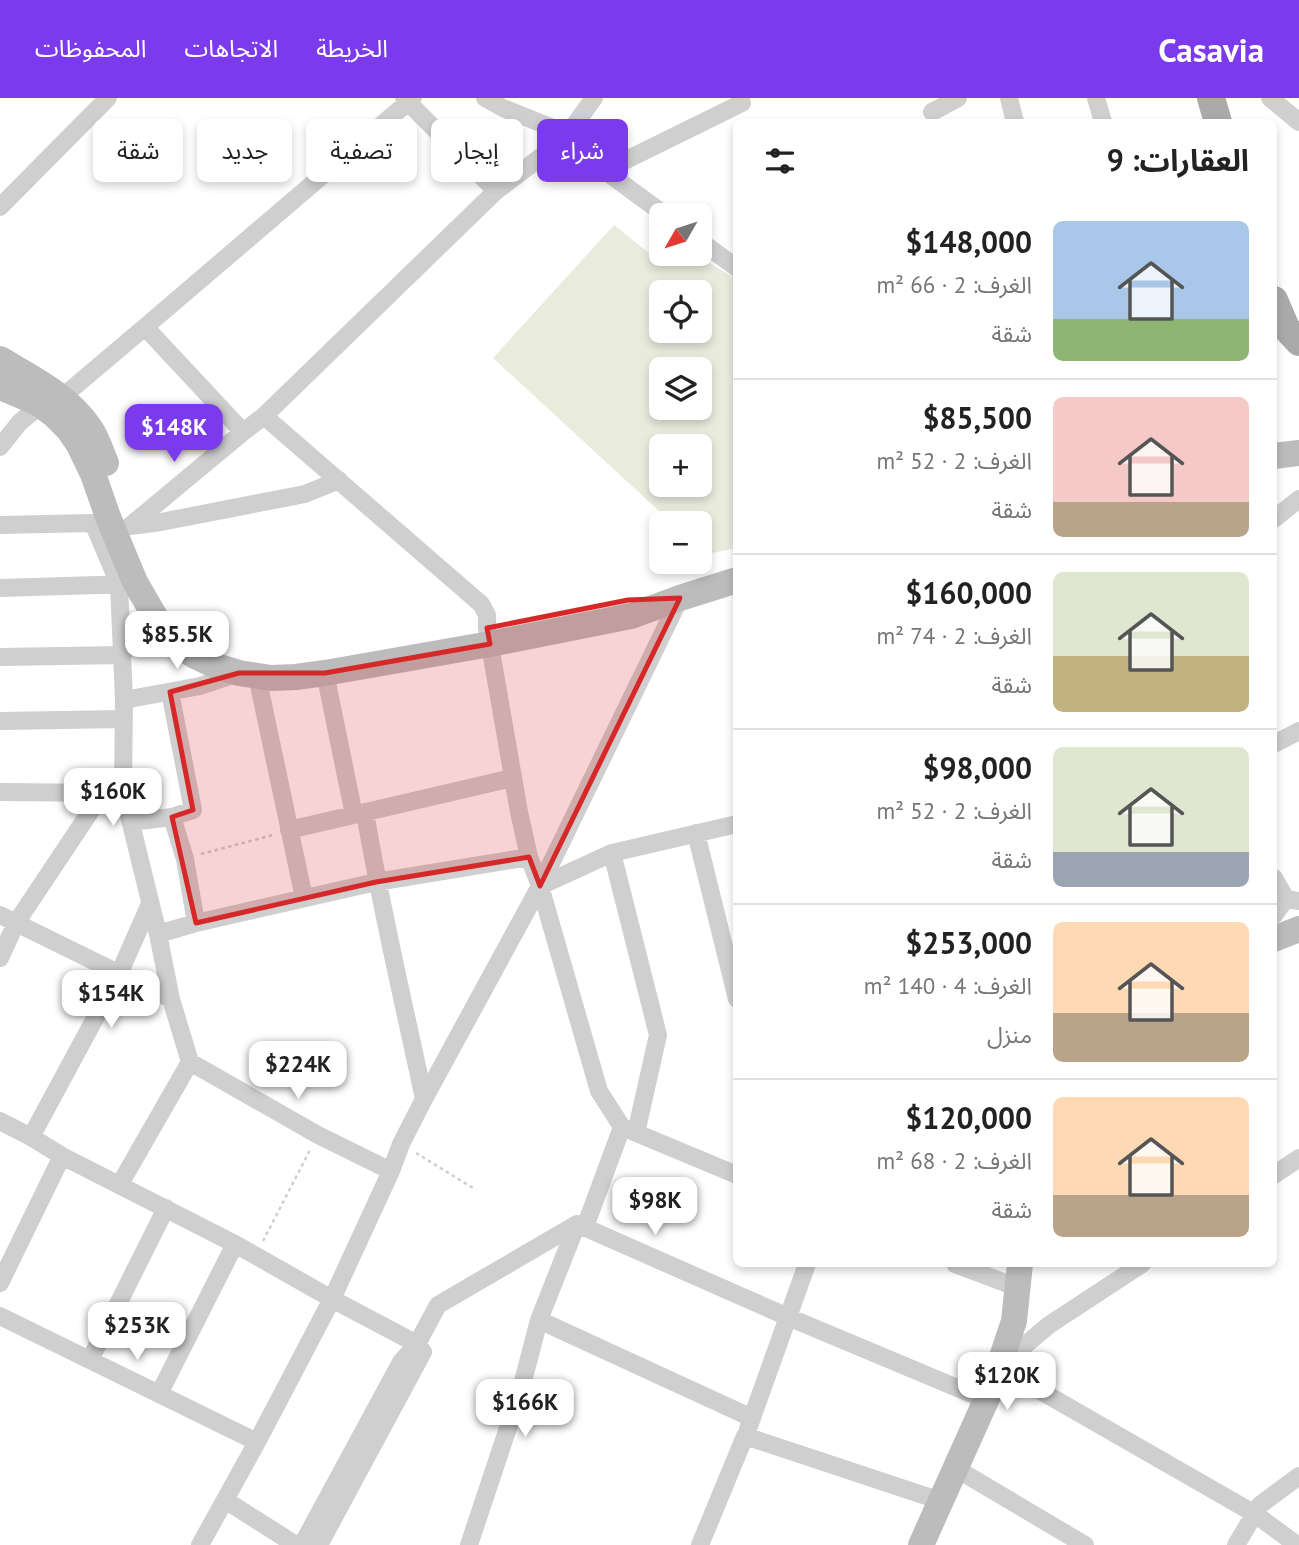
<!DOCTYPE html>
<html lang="ar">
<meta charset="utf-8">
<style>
body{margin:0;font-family:"PT Sans","Noto Sans Arabic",sans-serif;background:#f6f6f6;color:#222;direction:rtl;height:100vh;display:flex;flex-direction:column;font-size:26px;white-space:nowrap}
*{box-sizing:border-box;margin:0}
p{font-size:23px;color:#767676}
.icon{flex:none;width:38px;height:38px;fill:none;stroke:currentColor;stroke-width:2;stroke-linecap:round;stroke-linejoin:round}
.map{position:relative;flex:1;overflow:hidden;direction:ltr}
.panel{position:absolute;left:733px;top:21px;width:544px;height:1148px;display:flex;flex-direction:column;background:#fff;border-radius:10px;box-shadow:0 4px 10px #0003;direction:rtl}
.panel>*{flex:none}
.banner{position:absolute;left:21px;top:21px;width:607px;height:63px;direction:rtl;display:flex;gap:14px}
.needle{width:46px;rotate:231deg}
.tools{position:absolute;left:649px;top:105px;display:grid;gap:14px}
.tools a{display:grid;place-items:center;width:63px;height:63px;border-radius:10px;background:#fff;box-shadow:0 4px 10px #0003;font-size:35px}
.price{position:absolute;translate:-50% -60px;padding:0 16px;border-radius:14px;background:#fff;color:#222;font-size:23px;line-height:46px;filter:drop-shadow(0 2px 4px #0008)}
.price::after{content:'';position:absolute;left:50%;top:42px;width:21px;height:16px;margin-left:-10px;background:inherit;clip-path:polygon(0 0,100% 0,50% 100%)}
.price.selected{background:#7c3aed;color:#fff}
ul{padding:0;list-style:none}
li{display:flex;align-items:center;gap:21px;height:175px;padding:0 28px}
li+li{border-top:2px solid #e0e0e0}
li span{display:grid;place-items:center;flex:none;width:196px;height:140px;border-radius:10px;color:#555}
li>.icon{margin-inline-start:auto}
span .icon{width:84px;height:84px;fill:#fffc;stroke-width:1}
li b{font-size:30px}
h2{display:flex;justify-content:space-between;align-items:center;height:84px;padding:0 28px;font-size:30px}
.pill{padding:0 24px;border-radius:10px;background:#fff;box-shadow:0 4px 10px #0003;font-size:24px;line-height:63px}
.pill.selected{background:#7c3aed;color:#fff}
header{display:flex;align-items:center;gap:42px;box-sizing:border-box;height:98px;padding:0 35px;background:#7c3aed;color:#fff}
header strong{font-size:33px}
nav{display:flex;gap:38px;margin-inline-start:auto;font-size:24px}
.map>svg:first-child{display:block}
.green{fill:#e9ecdd;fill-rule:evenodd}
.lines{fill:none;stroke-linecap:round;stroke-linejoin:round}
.path{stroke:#cfcfcf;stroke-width:2.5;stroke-dasharray:3.5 3.5;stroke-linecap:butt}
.street{stroke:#cfcfcf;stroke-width:18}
.secondary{stroke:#bcbcbc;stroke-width:26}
.primary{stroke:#aaa;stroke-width:28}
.marked{fill:#d62828;fill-opacity:0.2;stroke:#d62828;stroke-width:5;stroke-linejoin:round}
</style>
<header>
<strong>Casavia</strong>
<nav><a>الخريطة</a><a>الاتجاهات</a><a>المحفوظات</a></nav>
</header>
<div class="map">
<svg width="1299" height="1447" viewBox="0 0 1299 1447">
<rect width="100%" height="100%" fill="#fff"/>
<path class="green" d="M614,127L650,156L661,148L662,156H693L737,181V450L706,456L700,451V425H672L493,260ZM662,194H700V233H662ZM662,271H700V310H662ZM662,348H700V387H662Z"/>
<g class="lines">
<path class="path" d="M201,756L273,737
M416,1055L473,1090
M263,1143L310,1052"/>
<path class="street" d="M404,0L496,93
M413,0L145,229L243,334L264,318L481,506L487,517V530L519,714L529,759L540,788
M485,0L503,10L568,36L612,78L665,117
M1009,0L1015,24
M1096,0L1103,24
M1270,0L1299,24
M932,14L958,0
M606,72L742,5
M0,109L108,0
M700,143L737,170
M264,318L496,93L542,58L568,36L594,0
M0,349L20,324L41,307L61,300L145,229
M1274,421L1299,401
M0,427L93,425L119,486L124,602L123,693L158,836L171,901L190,964L120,1086
M130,428L161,424L305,396L339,382
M130,428L243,334
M0,490L129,486
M0,559L123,557
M325,575L354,717
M257,578L304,800
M124,602L200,588L239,575
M0,623L123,621
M1274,646L1299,633
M0,694L109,695
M365,714C381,811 404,906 424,1001
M172,719L185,761L196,825
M131,724L172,719L193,712L170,594
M737,726L612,755L540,788L599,993L622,1029L737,1077
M289,732L512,680
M696,735L737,901
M612,755L658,937L636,1035
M1274,780L1286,801
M0,817L171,901
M1274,817L1286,801L1299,803
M158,836L196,825L376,784L529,759
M0,860L16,825L102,696
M190,964L318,1037L391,1073
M0,1023L31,1039L62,1058L235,1146L332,1201L417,1246L438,1207L577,1126L788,1219L986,1302
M31,1039L119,876L150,806
M1274,1077L1299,1060
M577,1126L539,1222L752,1320
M585,1129L622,1029
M955,1166L1019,1190
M1142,1166L1049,1227L999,1269L1255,1416L1297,1447
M0,1185L62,1058
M0,1218L257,1344
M90,1262L166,1110
M159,1296L235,1146
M748,1331L807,1166
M955,1370L1085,1447
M225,1402L296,1447
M200,1447L257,1344L332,1201L391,1073L401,1046L424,1001L540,788L680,500
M302,1447L401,1264L417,1246L423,1254L319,1447
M469,1447L521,1291L539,1222
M700,1447L745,1338L941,1403
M1236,1447L1260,1407L1299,1378"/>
<path class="secondary" d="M0,261C32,280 69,298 90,330C97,340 101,353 106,365
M0,289L38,305L55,318L69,332L79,347L93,376L108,419L135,484L161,529L175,545L195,558L216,568L239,575L271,580L296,579L325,575L490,546L631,518L680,500L737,482
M1274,358L1299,355
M1274,841L1299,831
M921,1447L992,1289L1014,1223L1020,1166"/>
<path class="primary" d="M1211,0L1218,24
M1274,202L1286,230L1299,244"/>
</g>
<path class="marked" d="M680,500L540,788L529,759L376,784L196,825L172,719L193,712L170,594L239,575H325L490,546L487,530L628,502Z"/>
</svg>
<div class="tools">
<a><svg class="needle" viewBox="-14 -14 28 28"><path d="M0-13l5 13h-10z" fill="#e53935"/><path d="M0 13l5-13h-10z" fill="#767676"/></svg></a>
<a><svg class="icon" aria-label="locate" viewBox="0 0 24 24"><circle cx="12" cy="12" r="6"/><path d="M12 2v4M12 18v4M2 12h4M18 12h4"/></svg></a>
<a><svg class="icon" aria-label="layers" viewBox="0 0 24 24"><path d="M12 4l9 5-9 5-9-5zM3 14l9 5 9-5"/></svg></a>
<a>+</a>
<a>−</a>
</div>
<b class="price selected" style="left:174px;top:366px">$148K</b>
<b class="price" style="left:177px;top:573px">$85.5K</b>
<b class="price" style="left:113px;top:730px">$160K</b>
<b class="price" style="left:111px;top:932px">$154K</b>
<b class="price" style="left:298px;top:1003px">$224K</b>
<b class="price" style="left:655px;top:1139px">$98K</b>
<b class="price" style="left:137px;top:1264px">$253K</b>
<b class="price" style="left:1007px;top:1314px">$120K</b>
<b class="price" style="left:525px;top:1341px">$166K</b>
<div class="banner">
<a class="pill selected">شراء</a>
<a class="pill">إيجار</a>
<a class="pill">تصفية</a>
<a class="pill">جديد</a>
<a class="pill">شقة</a>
</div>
<section class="panel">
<h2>العقارات: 9<svg class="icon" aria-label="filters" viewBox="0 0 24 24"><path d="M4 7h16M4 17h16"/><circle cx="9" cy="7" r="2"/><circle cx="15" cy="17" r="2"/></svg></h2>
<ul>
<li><span style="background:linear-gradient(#a9c7e8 70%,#8fb573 0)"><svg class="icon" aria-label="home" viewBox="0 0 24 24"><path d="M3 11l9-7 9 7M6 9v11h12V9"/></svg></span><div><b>$148,000</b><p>الغرف: 2 · 66 m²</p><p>شقة</p></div></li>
<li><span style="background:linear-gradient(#f6c9c9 75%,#b9a48a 0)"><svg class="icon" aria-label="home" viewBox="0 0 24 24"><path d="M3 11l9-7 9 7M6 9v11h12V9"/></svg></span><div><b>$85,500</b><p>الغرف: 2 · 52 m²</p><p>شقة</p></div></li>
<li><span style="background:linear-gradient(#dfe7d0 60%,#c2b280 0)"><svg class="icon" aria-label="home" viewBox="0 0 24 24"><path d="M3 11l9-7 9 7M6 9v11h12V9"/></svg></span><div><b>$160,000</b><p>الغرف: 2 · 74 m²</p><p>شقة</p></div></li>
<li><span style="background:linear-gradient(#dfe7d0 75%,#9aa5b1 0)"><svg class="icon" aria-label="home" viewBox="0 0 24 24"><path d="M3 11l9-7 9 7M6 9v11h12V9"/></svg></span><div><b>$98,000</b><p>الغرف: 2 · 52 m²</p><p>شقة</p></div></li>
<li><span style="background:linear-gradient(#ffd9b3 65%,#b9a48a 0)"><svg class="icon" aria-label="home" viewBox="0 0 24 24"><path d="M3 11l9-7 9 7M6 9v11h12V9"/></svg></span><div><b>$253,000</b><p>الغرف: 4 · 140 m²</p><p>منزل</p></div></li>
<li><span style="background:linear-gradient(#ffd9b3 70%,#b9a48a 0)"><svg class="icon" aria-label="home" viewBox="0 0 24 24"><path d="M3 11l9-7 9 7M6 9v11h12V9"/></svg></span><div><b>$120,000</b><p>الغرف: 2 · 68 m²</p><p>شقة</p></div></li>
</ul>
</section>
</div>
